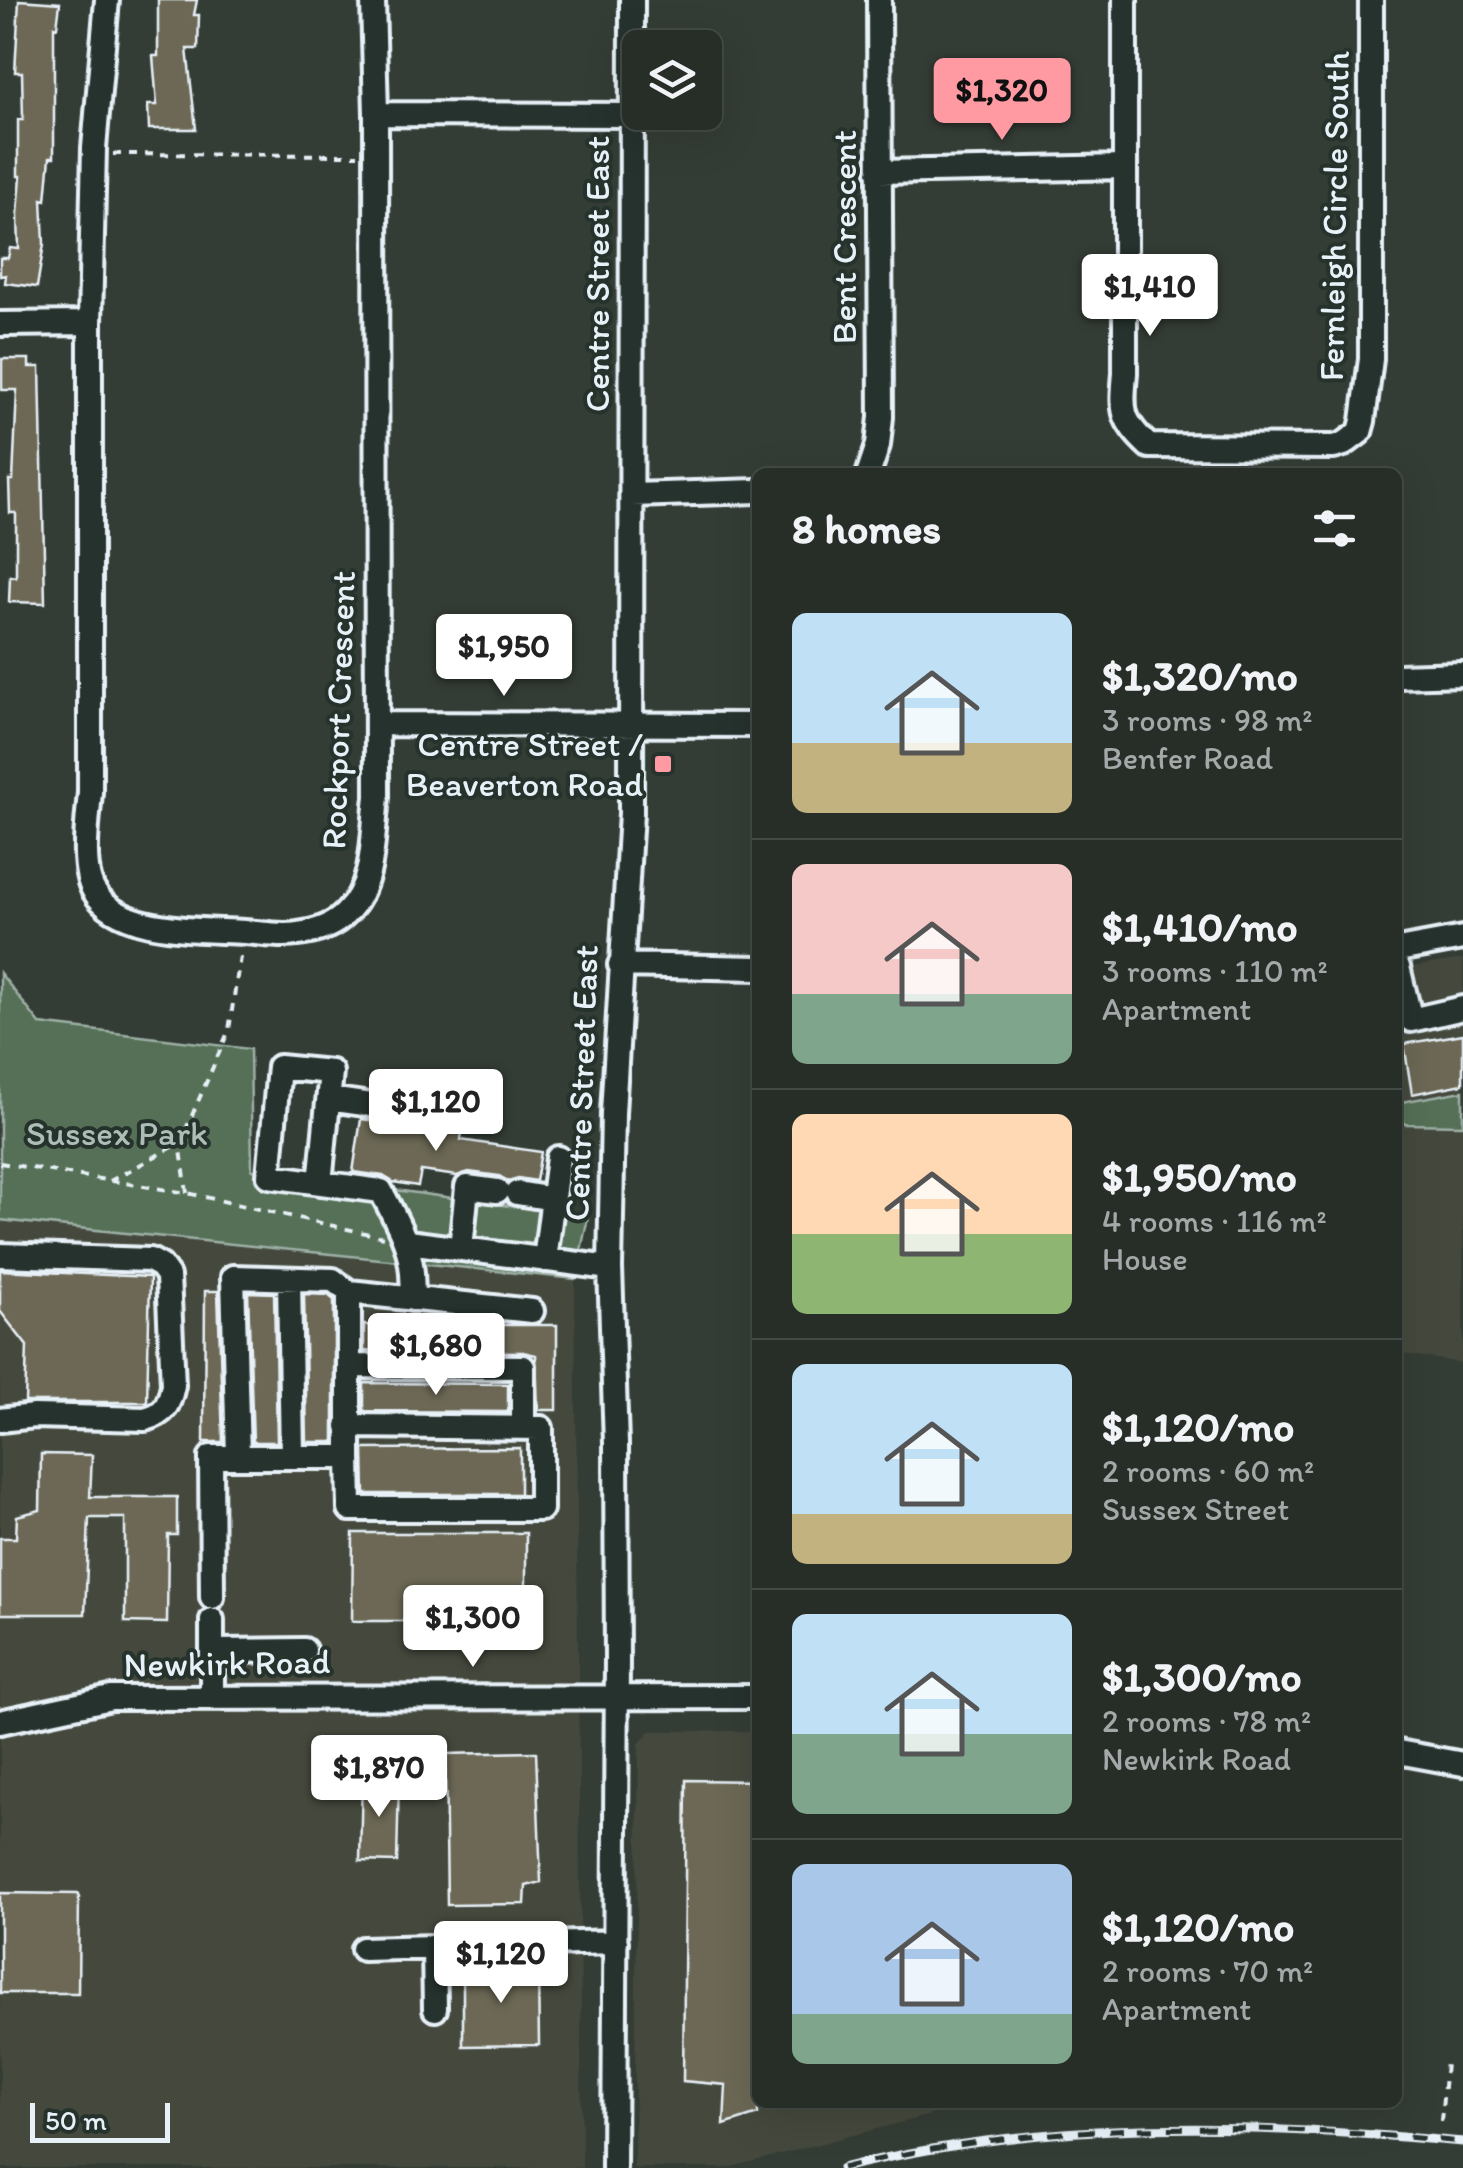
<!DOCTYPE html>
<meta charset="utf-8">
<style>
body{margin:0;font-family:Itim,sans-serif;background:#2f3630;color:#f1f3f6;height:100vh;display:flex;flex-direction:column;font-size:38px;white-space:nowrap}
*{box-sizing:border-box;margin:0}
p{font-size:32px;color:#a4a8a8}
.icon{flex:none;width:55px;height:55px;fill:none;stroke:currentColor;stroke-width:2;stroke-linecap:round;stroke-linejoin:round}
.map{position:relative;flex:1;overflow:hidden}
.sheet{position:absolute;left:752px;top:468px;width:650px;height:1640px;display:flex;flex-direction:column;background:#272e28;border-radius:15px;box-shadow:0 10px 40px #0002,0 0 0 2px #434a45}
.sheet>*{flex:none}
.fabs{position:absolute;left:622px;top:30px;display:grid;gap:20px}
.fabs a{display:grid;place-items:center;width:100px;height:100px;border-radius:15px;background:#272e28;box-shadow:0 10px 40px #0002,0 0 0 2px #434a45;font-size:50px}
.scale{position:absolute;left:30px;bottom:25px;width:140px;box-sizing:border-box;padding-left:10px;border:5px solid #e8f1f8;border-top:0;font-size:28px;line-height:35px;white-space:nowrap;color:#e8f1f8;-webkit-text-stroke:8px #26332d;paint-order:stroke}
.price{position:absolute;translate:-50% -85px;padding:0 22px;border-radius:10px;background:#fff;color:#222;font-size:32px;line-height:65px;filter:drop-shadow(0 2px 5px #0008)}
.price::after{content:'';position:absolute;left:50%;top:60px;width:30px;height:22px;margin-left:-15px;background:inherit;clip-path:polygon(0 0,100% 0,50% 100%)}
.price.current{background:#ff9aa2;color:#111}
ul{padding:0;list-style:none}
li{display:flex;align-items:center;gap:30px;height:250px;padding:0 40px}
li+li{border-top:2px solid #434a45}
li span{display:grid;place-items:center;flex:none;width:280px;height:200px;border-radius:15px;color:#555}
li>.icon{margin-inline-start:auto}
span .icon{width:120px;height:120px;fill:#fffc;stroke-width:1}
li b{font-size:42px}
h2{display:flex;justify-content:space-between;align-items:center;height:120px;padding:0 40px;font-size:42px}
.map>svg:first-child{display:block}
.built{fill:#454a3e}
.green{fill:#557056;stroke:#9eb0a7;stroke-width:2.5}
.building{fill:#6c6754;stroke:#e8f1f8;stroke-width:2.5}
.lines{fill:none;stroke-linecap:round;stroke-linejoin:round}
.minor-casing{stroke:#e8f1f8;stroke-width:30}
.path{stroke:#e8f1f8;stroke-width:4;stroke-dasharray:8 8;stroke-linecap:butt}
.minor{stroke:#26332d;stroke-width:22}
.rail-casing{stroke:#e8f1f8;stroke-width:9}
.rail{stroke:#26332d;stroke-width:5;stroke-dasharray:15;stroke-linecap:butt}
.poi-dot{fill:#ff9aa2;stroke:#26332d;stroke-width:4}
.labels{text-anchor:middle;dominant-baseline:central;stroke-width:8;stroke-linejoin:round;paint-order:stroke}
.street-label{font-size:35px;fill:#e8f1f8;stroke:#26332d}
.poi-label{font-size:35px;fill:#e8f1f8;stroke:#26332d;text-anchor:end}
.park-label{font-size:35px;fill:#adbdb7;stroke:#26332d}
</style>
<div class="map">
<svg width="1463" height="2168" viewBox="0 0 1463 2168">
<rect width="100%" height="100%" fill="#343d35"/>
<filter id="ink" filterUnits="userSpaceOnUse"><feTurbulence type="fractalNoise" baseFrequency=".01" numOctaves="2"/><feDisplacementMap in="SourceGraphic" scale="20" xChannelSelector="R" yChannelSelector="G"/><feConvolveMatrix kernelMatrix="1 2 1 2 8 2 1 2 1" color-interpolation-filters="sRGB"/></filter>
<g filter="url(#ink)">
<path class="built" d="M1463,959V1363L1398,1353V969Z
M0,1220L575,1279L582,2168H0Z
M650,1731H757L758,2102L976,2103L727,2168H634L639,1744Z"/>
<path class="green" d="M0,973L40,1024L250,1049L252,1170L588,1217L575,1279L0,1220Z
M1463,1091V1125L1404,1124L1401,1102Z"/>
<path class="building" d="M19,0L60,3L57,27L54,26V157H50L46,200L42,199L44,244L37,287L5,283L6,275L0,276V258H8L10,248L19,249L18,214L21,176H18V120H23L22,72H15Z
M158,0H197L194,15H199L198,49H187L196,129H149L148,105H157L153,56H158Z
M2,359H29V367H40L45,603L9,602L10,576L16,577V513H10L9,480H13L17,390H2Z
M1463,1034V1084L1412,1094L1404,1044Z
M361,1119L425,1128L451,1121L463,1122L461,1140L541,1152L536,1181L518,1178L508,1181L499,1176L469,1172L457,1176L421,1171L418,1186L393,1182L383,1176L353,1172Z
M0,1270L150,1277L147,1402H25L27,1346L0,1311Z
M205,1291H218L223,1442H204Z
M248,1292L274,1293L277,1442H253Z
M304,1294L328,1295L334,1300V1442H307Z
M364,1325H557V1410H538L536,1355L523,1352L364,1351Z
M364,1383L508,1384V1412L364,1411Z
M520,1448V1494H365L364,1449Z
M41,1454L92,1455L90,1497H177V1535H168L167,1623L125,1622V1518H89L85,1614H0V1538H16L17,1516L40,1510Z
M353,1533H526V1621H352Z
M536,1752L541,1882L526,1886L525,1904L447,1905L445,1754Z
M362,1778L399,1779L397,1862L360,1861Z
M686,1780L758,1781V2114L724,2125L726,2085L683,2081Z
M0,1893L79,1894L78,1993H0Z
M463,1966H538L539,2045L463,2046Z"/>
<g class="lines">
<defs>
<path id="minor" d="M107,0L94,148L90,323V792C88,818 80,867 94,891C119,934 202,929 244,932C263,933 279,937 298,934C315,932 334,926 346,913C376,884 372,836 377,797L376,114L373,0
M1125,0V373C1122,409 1120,420 1149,446L1334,447L1344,444L1360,432L1363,421L1371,359V0
M376,114L632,115
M879,172L1125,167
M0,324L90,323
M869,472L878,445L881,417L879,0
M632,495L758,491
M1398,676L1463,674
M377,724L758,725
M1398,950L1463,938
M620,965L758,968
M1398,967L1411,1020L1463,1008
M329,1099L427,1113L450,1106L469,1108
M320,1183L331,1072L279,1067L269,1176L381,1191C401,1229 416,1254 412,1299
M517,1193L553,1199
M408,1242L610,1268
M461,1249L467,1187L497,1191
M0,1255L150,1260L161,1266L168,1276L173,1385C169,1405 165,1414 145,1419L34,1416L0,1420
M545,1260L558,1158
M289,1279L292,1456
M349,1292L532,1311
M349,1366L523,1367V1428
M348,1426L541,1428V1509H350L349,1457
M212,1597L211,1457H349V1292L333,1280L233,1277L238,1456
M212,1620V1696
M212,1651L304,1650
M0,1722L111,1698L758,1697
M1398,1752L1463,1764
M434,1947L435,2009
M363,1949L616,1942
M614,2168L617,1660L616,1444L610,1268L613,1113L631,813L632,0"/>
</defs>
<use href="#minor" class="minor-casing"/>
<path class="path" d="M113,154L358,155
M0,1163L187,1193L383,1237
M110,1181L180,1143
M187,1193L180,1143L229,1030L241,950
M1441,2121L1446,2063"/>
<use href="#minor" class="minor"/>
<defs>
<path id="rail" d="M842,2168C1046,2117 1255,2123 1463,2142"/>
</defs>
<use href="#rail" class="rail-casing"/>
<use href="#rail" class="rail"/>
</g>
</g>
<rect class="poi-dot" x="653" y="754" width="20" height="20" rx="5"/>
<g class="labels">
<g class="street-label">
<text transform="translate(1334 216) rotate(-89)">Fernleigh Circle South</text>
<text transform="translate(844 237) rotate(-90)">Bent Crescent</text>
<text transform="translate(597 274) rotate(-90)">Centre Street East</text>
<text transform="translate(338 710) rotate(-88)">Rockport Crescent</text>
<text transform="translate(581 1083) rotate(-88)">Centre Street East</text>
<text transform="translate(227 1663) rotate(-1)">Newkirk Road</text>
</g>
<g class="poi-label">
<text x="643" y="744">Centre Street /<tspan x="643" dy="40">Beaverton Road</tspan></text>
</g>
<g class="park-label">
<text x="117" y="1133">Sussex Park</text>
</g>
</g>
</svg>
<div class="fabs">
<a><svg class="icon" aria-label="layers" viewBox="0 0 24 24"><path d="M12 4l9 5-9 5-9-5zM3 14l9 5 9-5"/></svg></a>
</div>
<div class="scale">50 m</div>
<b class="price current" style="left:1002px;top:143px">$1,320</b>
<b class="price" style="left:1150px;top:339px">$1,410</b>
<b class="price" style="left:504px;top:699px">$1,950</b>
<b class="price" style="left:436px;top:1154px">$1,120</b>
<b class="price" style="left:436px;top:1398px">$1,680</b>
<b class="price" style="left:473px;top:1670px">$1,300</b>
<b class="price" style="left:379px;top:1820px">$1,870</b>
<b class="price" style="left:501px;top:2006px">$1,120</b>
<section class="sheet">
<h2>8 homes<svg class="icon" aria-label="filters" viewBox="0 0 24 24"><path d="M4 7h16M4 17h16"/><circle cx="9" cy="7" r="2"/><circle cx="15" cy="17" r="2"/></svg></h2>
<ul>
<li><span style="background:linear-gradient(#bfe0f5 65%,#c2b280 0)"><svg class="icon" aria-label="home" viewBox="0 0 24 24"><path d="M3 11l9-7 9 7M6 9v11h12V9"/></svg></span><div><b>$1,320/mo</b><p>3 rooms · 98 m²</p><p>Benfer Road</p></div></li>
<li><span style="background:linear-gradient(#f6c9c9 65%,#7fa58c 0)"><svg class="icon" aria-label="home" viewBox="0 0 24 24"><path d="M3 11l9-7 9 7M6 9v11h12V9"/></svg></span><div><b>$1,410/mo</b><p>3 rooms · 110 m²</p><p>Apartment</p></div></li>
<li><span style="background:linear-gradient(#ffd9b3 60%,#8fb573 0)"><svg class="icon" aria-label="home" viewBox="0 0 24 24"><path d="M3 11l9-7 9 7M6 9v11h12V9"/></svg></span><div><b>$1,950/mo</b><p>4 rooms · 116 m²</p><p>House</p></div></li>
<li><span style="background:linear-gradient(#bfe0f5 75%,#c2b280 0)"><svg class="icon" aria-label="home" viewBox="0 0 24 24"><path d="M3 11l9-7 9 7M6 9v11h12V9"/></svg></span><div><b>$1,120/mo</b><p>2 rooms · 60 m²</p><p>Sussex Street</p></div></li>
<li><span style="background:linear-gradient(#bfe0f5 60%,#7fa58c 0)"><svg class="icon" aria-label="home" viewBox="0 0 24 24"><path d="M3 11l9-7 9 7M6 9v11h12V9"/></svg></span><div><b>$1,300/mo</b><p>2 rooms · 78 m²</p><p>Newkirk Road</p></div></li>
<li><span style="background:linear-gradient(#a9c7e8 75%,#7fa58c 0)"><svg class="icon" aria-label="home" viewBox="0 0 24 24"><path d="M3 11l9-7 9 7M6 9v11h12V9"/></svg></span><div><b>$1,120/mo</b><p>2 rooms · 70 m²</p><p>Apartment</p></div></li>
</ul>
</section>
</div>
